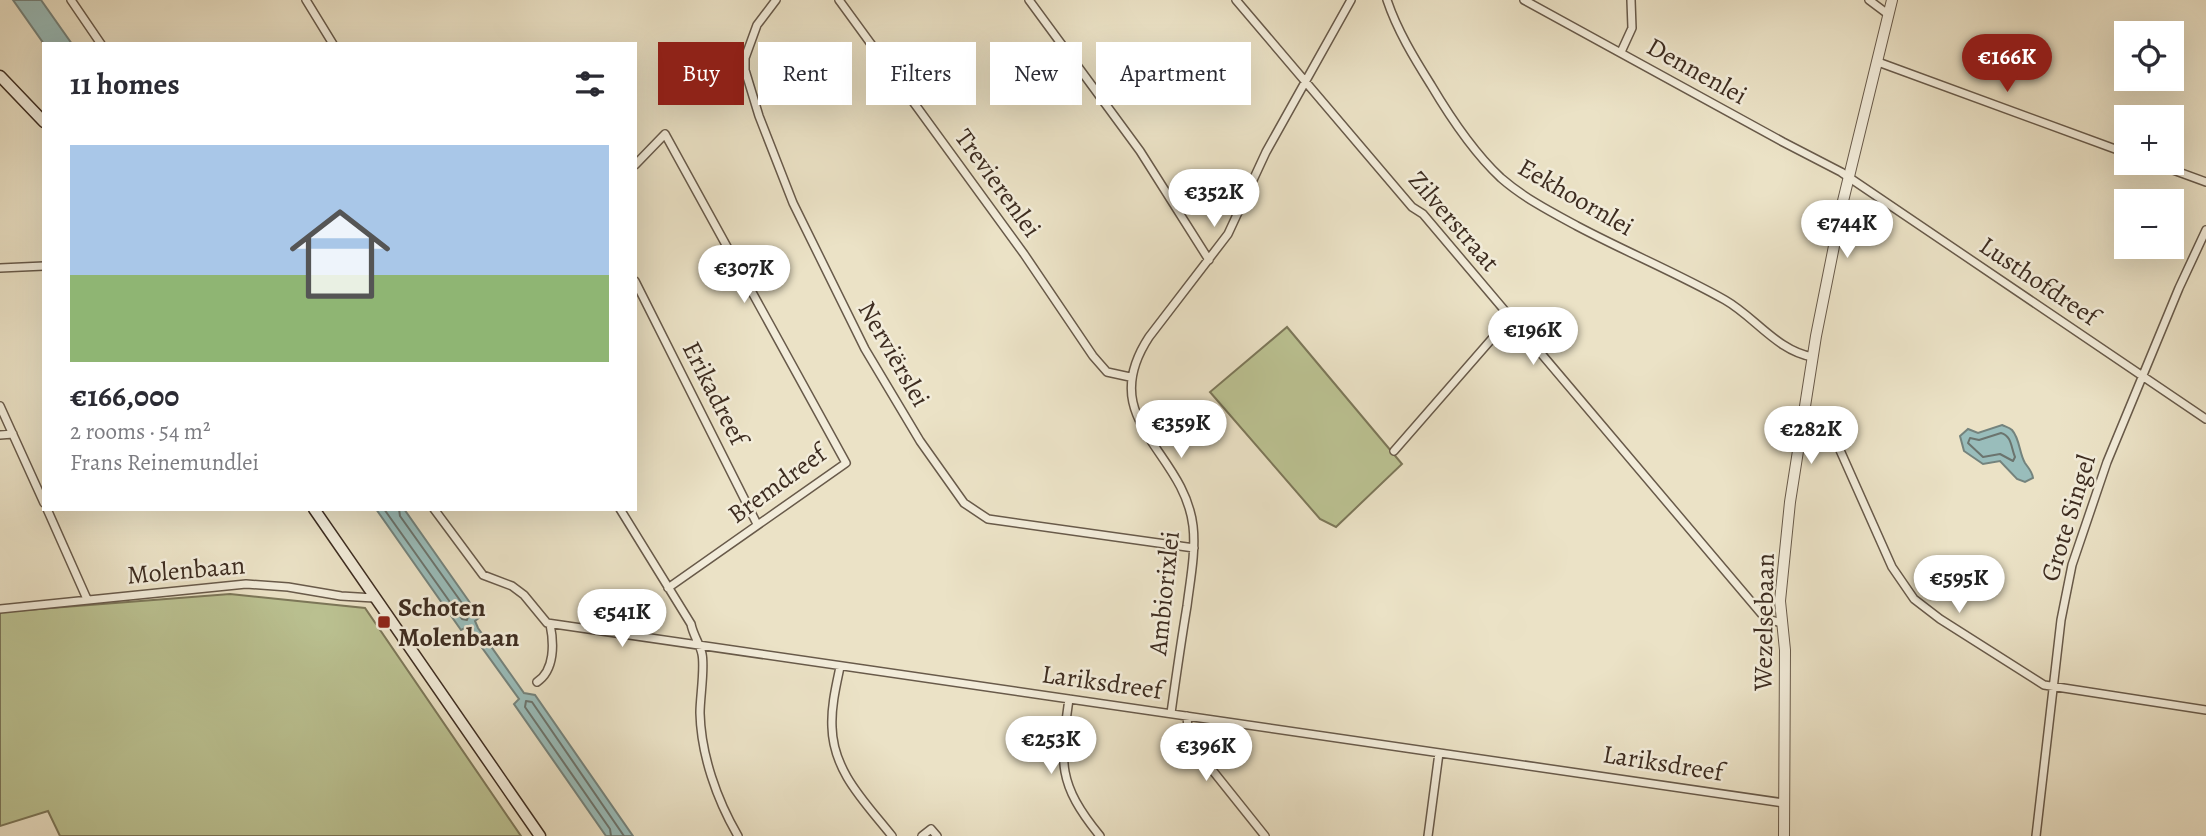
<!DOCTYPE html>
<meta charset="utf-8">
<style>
body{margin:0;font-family:Alegreya,serif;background:#f7f7f7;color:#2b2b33;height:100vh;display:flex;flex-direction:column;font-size:26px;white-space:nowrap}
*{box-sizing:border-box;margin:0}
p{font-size:23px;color:#7c7c81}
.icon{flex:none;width:38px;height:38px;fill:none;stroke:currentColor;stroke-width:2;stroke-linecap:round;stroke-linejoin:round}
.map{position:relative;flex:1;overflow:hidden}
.panel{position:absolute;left:42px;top:42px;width:595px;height:469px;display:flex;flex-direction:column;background:#fff;border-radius:0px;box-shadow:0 7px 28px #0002}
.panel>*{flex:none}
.banner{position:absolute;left:658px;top:42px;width:665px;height:63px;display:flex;gap:14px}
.fabs{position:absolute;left:2114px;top:21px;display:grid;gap:14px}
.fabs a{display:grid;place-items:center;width:70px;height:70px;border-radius:0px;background:#fff;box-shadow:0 7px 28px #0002;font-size:35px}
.price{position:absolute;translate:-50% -60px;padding:0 16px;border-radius:24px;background:#fff;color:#222;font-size:23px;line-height:46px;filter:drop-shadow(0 2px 4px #0008)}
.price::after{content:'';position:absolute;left:50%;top:42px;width:21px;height:16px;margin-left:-10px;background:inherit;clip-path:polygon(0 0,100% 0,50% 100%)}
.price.on{background:#8f2418;color:#fff}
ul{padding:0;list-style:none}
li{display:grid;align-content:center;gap:14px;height:371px;padding:0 28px}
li+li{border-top:2px solid #e1e1e2}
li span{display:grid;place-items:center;height:217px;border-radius:0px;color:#555}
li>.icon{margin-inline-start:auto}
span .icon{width:126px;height:126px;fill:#fffc;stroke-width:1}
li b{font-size:30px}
h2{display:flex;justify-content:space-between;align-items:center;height:84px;padding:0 28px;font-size:30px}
.pill{padding:0 24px;border-radius:0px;background:#fff;box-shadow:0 7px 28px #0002;font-size:24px;line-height:63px}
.pill.on{background:#8f2418;color:#fff}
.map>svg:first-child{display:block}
.green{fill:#bbc292;stroke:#7c7759;stroke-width:2}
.water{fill:#99bdbb;stroke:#74837d;stroke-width:2}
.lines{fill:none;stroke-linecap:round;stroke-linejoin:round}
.shore{stroke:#6b746e;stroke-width:2}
.minor-casing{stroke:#685a4a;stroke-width:10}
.tertiary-casing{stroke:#685a4a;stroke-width:12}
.secondary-casing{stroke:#3d2c20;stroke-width:13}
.minor{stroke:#f2ecda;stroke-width:7}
.tertiary{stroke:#f2ecda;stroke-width:10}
.secondary{stroke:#f2ecda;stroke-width:10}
.poi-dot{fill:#8f2418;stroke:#f2ecda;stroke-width:2.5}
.labels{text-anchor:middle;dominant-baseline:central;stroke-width:5;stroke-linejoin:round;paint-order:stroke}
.street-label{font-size:26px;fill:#3d2c20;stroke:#f2ecda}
.poi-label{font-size:26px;font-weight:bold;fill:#3d2c20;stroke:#f2ecda;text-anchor:start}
</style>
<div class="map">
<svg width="2206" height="836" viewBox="0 0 2206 836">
<rect width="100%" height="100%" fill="#ebe2c6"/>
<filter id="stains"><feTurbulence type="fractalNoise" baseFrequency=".00286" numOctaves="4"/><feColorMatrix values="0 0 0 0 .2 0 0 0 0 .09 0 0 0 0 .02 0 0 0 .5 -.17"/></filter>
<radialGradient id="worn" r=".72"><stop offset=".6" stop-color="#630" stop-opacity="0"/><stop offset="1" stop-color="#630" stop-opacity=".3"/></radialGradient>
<path class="green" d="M1287,327L1402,464L1336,527L1320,519L1210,392Z
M230,594L365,608L521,836H60L48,811L0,826V612Z"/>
<path class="water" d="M13,0H41L72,44H44Z
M2002,425C2006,427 2009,427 2012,430C2020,439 2019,453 2025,463C2029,469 2032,471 2033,478L2025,482L2017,479L2000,461L1983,464L1964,451L1960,436L1968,429L1978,433Z
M376,509H404L480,617L475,621L478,628L524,693L535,695L633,836H606L514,704L519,699L467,627L461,630Z"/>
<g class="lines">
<path class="shore" d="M2001,433C2012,436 2011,448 2015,457L2013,461L2000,454L1983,457L1968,443L1970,438L1979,440Z
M384,509L462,619L467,620L469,613L400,516L399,509
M611,836L610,829L525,707L526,701L532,702L624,836"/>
<defs>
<path id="minor" d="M71,0L101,44
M306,0L333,44
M776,0L757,25L745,58V70L759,116L793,203L865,349L920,441L964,503L988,519L1194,548
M839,0L1024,254L1093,356L1107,372L1130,377
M1029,0L1140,151L1209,260
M1236,0L1412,207L1423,214L1765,618L1781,623
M1387,0C1397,30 1414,58 1431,85C1450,117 1473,152 1501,178C1524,198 1551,212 1577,226C1626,252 1677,273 1725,300C1755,317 1777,351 1813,357
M1524,0L1783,142L1841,172L2206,419
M1869,0L1889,15
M1621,52L1632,28L1631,0
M1878,62L2126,153
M2154,163L2206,182
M635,165L665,134L846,463L668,588
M0,268L44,266
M635,281L757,524
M0,406L44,503
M1804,411L1820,415L1827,421L1892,567L1914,599L1940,619L2044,685L2206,710
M0,435L13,434
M1394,451L1510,318
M47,509L87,599
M434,509L483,575L512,586L524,595L547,623L1784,803
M620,509L691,624C693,635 700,644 702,654C705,668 700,697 700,713C701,755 717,800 738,836
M0,609L246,584L288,587L341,596L374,598
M840,667C836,686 831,707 832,727C833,772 866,803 892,836
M537,682C555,670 554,643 550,624
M1069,699C1060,763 1057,783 1100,836
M1171,713C1176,677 1181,642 1187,606C1190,581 1196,552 1193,526C1184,450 1094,421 1149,337L1228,234L1266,152L1351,0
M1187,716L1189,741L1265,836
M922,836L931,829L937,836
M1428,836L1439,753
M2036,836L2061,620L2072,565L2107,462L2179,288L2206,230"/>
<path id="tertiary" d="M1784,836L1785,650L1780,601L1790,502L1816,336L1843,201L1892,0"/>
<path id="secondary" d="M0,76L44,122
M314,509L540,836"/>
</defs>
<use href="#minor" class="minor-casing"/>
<use href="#tertiary" class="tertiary-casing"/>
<use href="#secondary" class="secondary-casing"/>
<use href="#minor" class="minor"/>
<use href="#tertiary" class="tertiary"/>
<use href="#secondary" class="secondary"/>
</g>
<rect class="poi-dot" x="377" y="615" width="14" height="14" rx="3.5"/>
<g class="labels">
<g class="street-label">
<text transform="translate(1697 71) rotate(29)">Dennenlei</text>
<text transform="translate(998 183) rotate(54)">Trevierenlei</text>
<text transform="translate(1576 197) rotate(30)">Eekhoornlei</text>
<text transform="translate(1454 221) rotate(49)">Zilverstraat</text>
<text transform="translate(2039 281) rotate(34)">Lusthofdreef</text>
<text transform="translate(894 354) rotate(60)">Nerviërslei</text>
<text transform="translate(715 393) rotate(63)">Erikadreef</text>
<text transform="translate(777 484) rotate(-36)">Bremdreef</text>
<text transform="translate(2068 518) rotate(-73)">Grote Singel</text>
<text transform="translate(186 570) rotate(-5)">Molenbaan</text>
<text transform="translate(1164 593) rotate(-84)">Ambiorixlei</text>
<text transform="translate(1764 622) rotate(-89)">Wezelsebaan</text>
<text transform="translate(1102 682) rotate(8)">Lariksdreef</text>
<text transform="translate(1663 763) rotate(9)">Lariksdreef</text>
</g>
<g class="poi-label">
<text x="398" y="607">Schoten<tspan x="398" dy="30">Molenbaan</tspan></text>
</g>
</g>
<rect width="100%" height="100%" filter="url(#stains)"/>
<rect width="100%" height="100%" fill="url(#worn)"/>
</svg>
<div class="fabs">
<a><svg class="icon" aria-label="locate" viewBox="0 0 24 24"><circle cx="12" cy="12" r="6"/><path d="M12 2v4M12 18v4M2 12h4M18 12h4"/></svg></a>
<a>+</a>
<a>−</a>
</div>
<b class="price on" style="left:2007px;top:94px">€166K</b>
<b class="price" style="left:1214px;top:229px">€352K</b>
<b class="price" style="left:1847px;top:260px">€744K</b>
<b class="price" style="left:744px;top:305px">€307K</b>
<b class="price" style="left:1533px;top:367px">€196K</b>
<b class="price" style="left:1181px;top:460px">€359K</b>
<b class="price" style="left:1811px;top:466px">€282K</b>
<b class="price" style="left:1959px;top:615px">€595K</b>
<b class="price" style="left:622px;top:649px">€541K</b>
<b class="price" style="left:1051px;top:776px">€253K</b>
<b class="price" style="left:1206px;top:783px">€396K</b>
<div class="banner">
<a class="pill on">Buy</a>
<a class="pill">Rent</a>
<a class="pill">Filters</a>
<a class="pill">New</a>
<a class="pill">Apartment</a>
</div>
<section class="panel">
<h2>11 homes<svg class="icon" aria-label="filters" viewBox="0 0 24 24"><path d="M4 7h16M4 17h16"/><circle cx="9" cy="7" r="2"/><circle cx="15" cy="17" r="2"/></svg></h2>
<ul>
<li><span style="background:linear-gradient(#a9c7e8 60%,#8fb573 0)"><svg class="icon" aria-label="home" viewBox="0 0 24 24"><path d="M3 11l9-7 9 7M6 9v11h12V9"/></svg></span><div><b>€166,000</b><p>2 rooms · 54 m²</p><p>Frans Reinemundlei</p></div></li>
</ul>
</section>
</div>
